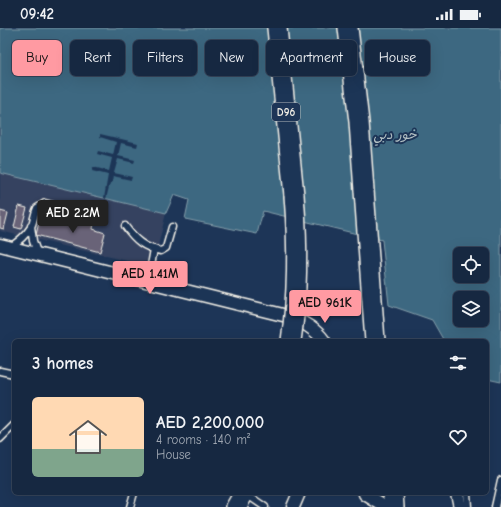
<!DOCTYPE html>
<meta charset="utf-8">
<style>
body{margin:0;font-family:"Comic Neue","Playpen Sans Arabic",sans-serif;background:#1f3048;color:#f1f3f6;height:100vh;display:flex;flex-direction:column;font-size:15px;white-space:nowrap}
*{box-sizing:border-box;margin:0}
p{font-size:13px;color:#9ea6b1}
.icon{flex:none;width:22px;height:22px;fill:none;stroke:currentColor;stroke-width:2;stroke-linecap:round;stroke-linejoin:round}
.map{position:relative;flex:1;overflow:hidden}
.details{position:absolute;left:12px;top:311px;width:477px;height:156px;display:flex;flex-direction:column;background:#162841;border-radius:6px;box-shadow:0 4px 16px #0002,0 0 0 1px #35445a}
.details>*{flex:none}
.top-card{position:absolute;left:12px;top:12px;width:477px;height:36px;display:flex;gap:8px}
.controls{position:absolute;left:453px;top:219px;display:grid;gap:8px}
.controls a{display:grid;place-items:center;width:36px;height:36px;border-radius:6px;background:#162841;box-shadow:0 4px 16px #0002,0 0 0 1px #35445a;font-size:20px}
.price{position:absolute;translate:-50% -34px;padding:0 9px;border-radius:4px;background:#ff9aa2;color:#111;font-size:13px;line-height:26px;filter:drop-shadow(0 1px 2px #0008)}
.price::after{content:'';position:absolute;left:50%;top:24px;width:12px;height:9px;margin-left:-6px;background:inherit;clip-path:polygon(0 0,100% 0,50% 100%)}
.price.selected{background:#222;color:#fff}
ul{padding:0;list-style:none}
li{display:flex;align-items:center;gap:12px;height:100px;padding:0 20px}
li+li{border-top:1px solid #35445a}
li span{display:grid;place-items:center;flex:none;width:112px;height:80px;border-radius:6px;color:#555}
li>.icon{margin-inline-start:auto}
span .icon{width:48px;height:48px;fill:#fffc;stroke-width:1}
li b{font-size:17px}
h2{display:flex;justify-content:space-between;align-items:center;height:48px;padding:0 20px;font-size:17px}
.chip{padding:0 14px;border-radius:6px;background:#162841;box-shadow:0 4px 16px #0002,0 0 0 1px #35445a;font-size:14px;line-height:36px}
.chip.selected{background:#ff9aa2;color:#111}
.status{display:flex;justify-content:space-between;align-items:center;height:28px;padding:0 20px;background:#162841;direction:ltr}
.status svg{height:11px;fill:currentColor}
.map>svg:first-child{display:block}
.built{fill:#344361}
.water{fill:#3c6881;stroke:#869faa;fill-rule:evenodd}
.pier{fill:#1d3557}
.building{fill:#696378;stroke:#f4f1e8}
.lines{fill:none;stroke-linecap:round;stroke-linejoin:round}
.service-casing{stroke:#f4f1e8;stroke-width:9}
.minor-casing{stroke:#f4f1e8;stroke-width:15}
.primary-casing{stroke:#f4f1e8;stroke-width:22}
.service{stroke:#1d3557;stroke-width:6}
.minor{stroke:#1d3557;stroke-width:12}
.primary{stroke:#1d3557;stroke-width:19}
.primary-bridge-casing{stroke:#f4f1e8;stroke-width:22;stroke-linecap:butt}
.primary-bridge{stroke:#1d3557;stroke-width:19}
.labels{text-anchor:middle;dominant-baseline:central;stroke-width:4;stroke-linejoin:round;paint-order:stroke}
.shield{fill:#1d3557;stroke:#b4b9bc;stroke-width:1}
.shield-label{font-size:11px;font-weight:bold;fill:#f4f1e8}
.water-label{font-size:13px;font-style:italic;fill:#b4c1c4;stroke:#1d3557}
</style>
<div class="status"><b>09:42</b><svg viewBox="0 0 49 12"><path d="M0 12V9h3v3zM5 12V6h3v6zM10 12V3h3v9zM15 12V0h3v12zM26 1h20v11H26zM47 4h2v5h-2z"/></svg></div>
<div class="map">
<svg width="501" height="479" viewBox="0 0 501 479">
<rect width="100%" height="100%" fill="#1d3557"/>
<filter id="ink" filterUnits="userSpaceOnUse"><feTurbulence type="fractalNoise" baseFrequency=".025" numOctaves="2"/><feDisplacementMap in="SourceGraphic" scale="8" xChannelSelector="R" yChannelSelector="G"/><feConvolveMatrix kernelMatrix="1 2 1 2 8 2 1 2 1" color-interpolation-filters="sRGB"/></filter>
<g filter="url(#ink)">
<path class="built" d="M0,145L166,185L153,239L0,203Z"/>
<path class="water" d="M0,0H501V354L487,351V313H444L432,292L389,277L382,212L263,183L257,206L185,191L189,172L174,167L166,185L0,145ZM460,226H482V248H460ZM460,270H482V292H460Z"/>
<path class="pier" d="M100,106L138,115L137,119L121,115L118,128L135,132L134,135L118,131L114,145L132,149L131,152L113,148L112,155H110L106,171L104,170L108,147L92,143L93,139L109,143L112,130L97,126L98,123L113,127L116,114L100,109Z"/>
<path class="building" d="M19,178L27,180L21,201L14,199Z
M0,183L8,185L4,201L0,200Z
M40,190L74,199L76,190L94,195L93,201L105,205L100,224L36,207Z"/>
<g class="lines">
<defs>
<path id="service" d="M31,198L33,213L38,227
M125,198C135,212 144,220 161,223L166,220L172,199
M10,219C18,214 26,207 31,199C34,193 34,186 37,180L45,175L102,190
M148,254L154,221
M0,343L14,346
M0,411L14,397
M467,465L468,479
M246,466L265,479
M130,479L134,465
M495,479L501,452"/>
<path id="minor" d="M0,217L287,288C302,293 315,300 324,313
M457,465L460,479
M365,466L386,479
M293,479L299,465"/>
<path id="primary" d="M277,0L294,167
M348,0L359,94L375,313
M393,465L394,479
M236,479L244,465"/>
</defs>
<use href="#service" class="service-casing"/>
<use href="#minor" class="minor-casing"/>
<use href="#primary" class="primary-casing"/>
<use href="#service" class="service"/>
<use href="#minor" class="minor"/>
<use href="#primary" class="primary"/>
<defs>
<path id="primary-bridge" d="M291,313C298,265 298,216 294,167"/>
</defs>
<use href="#primary-bridge" class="primary-bridge-casing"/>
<use href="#primary-bridge" class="primary-bridge"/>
</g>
</g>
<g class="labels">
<rect class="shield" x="272" y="75" width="28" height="18" rx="3"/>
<g class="shield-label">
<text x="286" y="84">D96</text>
</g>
<g class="water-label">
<text x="395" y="106">خور دبي</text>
</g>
</g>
</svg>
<div class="controls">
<a><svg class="icon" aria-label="locate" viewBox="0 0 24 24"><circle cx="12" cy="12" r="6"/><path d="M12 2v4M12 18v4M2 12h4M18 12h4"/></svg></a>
<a><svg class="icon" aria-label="layers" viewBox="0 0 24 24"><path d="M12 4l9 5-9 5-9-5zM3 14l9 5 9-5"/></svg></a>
</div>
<b class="price selected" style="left:73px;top:206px">AED 2.2M</b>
<b class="price" style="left:150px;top:267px">AED 1.41M</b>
<b class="price" style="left:325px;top:296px">AED 961K</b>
<div class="top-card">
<a class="chip selected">Buy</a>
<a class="chip">Rent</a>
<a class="chip">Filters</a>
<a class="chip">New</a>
<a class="chip">Apartment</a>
<a class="chip">House</a>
</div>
<section class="details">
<h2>3 homes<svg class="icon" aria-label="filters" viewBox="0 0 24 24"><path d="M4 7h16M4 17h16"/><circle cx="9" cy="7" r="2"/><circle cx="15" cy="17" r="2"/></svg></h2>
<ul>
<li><span style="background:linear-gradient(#ffd9b3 65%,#7fa58c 0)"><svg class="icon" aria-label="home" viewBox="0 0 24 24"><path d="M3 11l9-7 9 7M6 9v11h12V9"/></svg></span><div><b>AED 2,200,000</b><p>4 rooms · 140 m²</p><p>House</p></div><svg class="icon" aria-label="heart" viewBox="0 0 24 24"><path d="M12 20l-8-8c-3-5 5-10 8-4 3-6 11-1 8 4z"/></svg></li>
</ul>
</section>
</div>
